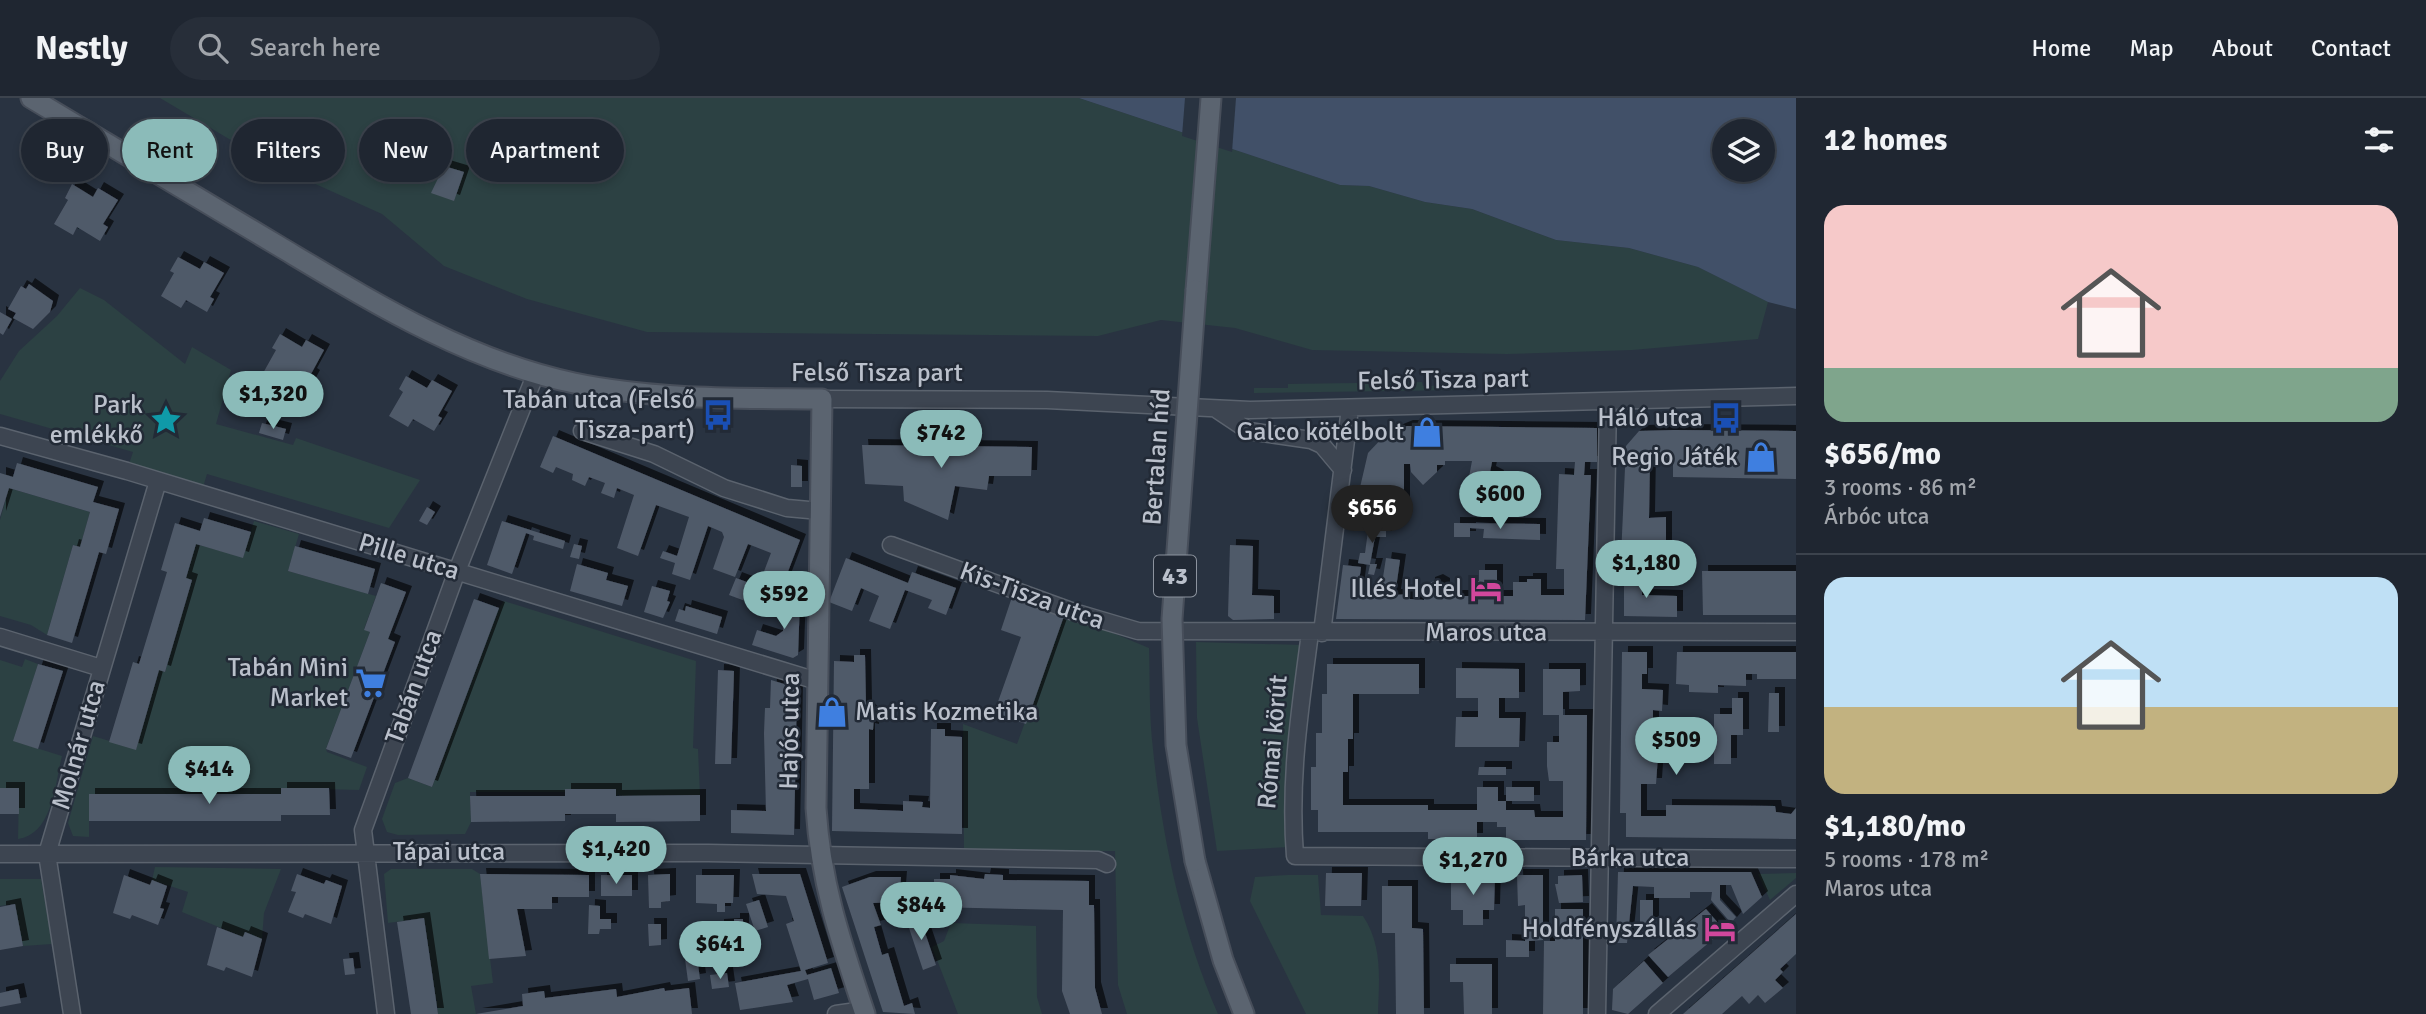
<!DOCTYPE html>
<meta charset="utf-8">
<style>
body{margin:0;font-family:Signika,sans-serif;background:#272e39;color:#f1f3f6;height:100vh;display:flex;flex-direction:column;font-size:26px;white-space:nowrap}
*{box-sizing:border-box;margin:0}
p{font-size:23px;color:#a1a5ab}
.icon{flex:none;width:38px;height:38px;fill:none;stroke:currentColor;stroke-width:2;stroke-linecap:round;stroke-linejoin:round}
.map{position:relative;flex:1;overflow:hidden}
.drawer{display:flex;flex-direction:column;background:#1f2631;width:630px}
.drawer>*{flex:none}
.top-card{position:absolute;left:21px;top:21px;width:665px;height:63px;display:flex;gap:14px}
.fabs{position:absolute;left:1712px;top:21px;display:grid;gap:14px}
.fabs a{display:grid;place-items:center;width:63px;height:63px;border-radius:50%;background:#1f2631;box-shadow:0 4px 10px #0003,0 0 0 2px #3c434d;font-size:35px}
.price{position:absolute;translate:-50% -60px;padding:0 16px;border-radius:24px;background:#8bbbb9;color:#111;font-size:23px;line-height:46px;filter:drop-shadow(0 2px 4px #0008)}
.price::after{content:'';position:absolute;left:50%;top:42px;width:21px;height:16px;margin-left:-10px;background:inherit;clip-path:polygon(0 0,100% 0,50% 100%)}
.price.active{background:#222;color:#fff}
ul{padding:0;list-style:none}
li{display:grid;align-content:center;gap:14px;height:371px;padding:0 28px}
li+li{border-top:2px solid #3c434d}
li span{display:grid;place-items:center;height:217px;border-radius:21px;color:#555}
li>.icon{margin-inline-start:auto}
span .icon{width:126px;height:126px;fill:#fffc;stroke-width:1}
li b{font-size:30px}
h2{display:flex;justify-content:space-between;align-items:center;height:84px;padding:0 28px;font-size:30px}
.pill{padding:0 24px;border-radius:32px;background:#1f2631;box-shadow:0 4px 10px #0003,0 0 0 2px #3c434d;font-size:24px;line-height:63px}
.pill.active{background:#8bbbb9;color:#111}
header{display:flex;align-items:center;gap:42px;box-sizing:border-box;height:98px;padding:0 35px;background:#1f2631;border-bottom:2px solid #3c434d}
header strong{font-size:33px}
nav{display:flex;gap:38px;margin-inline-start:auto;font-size:24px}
.search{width:490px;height:63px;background:#272e39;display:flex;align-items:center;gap:18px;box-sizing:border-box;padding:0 24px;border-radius:38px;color:#a1a5ab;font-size:26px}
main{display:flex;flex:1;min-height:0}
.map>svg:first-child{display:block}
.green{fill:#2c4143}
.water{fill:#415068;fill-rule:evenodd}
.pier{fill:#293341}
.building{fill:#505a69;filter:url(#shadow)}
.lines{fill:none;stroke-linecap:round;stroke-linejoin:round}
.minor-casing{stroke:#5b636e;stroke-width:19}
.major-casing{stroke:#474e5a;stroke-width:23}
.minor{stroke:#3d4551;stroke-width:16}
.major{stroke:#5b6470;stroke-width:19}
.major-bridge-casing{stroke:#474e5a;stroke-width:23;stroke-linecap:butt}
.major-bridge{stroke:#5b6470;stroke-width:19}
.labels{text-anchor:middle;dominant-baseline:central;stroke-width:5;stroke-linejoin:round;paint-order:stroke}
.shield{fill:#222a36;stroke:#8c939e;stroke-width:2}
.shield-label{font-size:24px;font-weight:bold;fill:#bac0cb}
.street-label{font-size:26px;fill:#bac0cb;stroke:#222a36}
.poi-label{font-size:26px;fill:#bac0cb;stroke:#222a36;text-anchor:end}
</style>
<header>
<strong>Nestly</strong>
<div class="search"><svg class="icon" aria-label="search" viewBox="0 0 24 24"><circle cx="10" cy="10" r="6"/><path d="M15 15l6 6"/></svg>Search here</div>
<nav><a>Home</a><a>Map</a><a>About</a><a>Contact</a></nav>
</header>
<main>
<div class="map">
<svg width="1796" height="916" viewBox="0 0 1796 916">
<defs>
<filter id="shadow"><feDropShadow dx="6" dy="-6" stdDeviation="0" flood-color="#0009"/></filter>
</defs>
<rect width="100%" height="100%" fill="#293341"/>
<path class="green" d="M160,0H1079L1340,87L1369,88L1425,104L1472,111L1556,142L1629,150L1698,169L1768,204L1758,241L1632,252L1507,256L1312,252L1235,230L1161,222L1098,238L647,234L527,201L444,168L382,116L271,66Z
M80,190L104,202L185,266L192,249L231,272L216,326L293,347L296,340L420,382L389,430L207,376L203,389L129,366L133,354L0,316V283L19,253L57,218Z
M1422,284L1423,288L1457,287V292L1254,295V290H1288V286Z
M9,390L90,414L80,449L73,447L47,537L31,527L0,518V422Z
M254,423L299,436L288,473L376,498L364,531L370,534L326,651L327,654L367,669L359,692L282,690L281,696H89V739L73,738L68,725L93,638L136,651L159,572L165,574L192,482L186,480L196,446L243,459Z
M504,503L696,563L693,650L698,651L700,697L616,698V691H566L565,694H470L471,724L465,736L398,737L387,734L382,721L395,685L408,680L432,689L499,510Z
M1065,515L1149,550C1150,583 1149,618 1153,651C1162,740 1182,834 1218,916H1127L1118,887L1115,753H964L963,626L1017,646Z
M1196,544L1303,547L1285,686L1289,749L1217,753L1197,620Z
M25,561L38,566L14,643L62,658C55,685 53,736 18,741L19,691L0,690V562L22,569Z
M155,769L281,771L264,815L262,841L245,834L243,839L182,814L188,794L152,782Z
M391,771H472L480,776L493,885L471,888L476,916H438L424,820L388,825L384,776Z
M1796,775V780L1770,802L1758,776Z
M1288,777H1318L1321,817L1363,818C1383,848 1379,881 1378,916H1306L1250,803L1255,779Z
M0,781H41L52,846L23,848L14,806L0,808Z
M951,825L1036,828L1037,899L1042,916H958L932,849L944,843Z"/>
<path class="water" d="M1079,0H1796V211L1768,204L1698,169L1629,150L1556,142L1472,111L1425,104L1369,88L1340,87ZM1724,33H1762V72H1724Z"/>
<path class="pier" d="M1185,0H1236L1232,54L1182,38Z"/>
<path class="building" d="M444,68L464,74L454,103L431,95Z
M72,86L93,99L98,90L118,102L103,126L108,129L100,143L77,129L73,137L54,126L68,102L65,100Z
M178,159L200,171L204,164L224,175L210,199L214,201L207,214L186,202L181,210L161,198L174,175L170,173Z
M29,186L53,203L50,214L33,231L13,220L16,215L8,211L21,188L26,191Z
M0,214L12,221L3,237L0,235Z
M280,236L302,249L306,242L324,252L311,276L314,278L307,291L286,279L281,288L262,277L276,252L272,250Z
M406,278L427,290L432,282L452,293L438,318L442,320L434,333L413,321L408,329L389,318L403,294L399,291Z
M262,325L286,331L283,342L259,335Z
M1407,328L1597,330V364H1585L1584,377H1591L1585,522L1336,521L1343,467L1361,469L1357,499H1380L1386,460L1400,462L1395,497L1410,496V501L1424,502V498H1429V485L1437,482L1444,486V498H1475V483H1479V472H1497V498H1513V484H1527V481H1541V497H1564V471H1556L1559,376L1574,377L1575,364H1492L1490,374L1498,378L1489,403L1471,396L1476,384L1469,379L1472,363H1445V367H1437V374L1423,387L1411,374L1410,366H1404V426L1352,424L1368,355L1385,337Z
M1674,332L1796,333V381L1673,379V360H1650L1649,420L1666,419V452L1651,451L1621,459L1626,348L1639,333Z
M553,338L800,442L784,484L763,476L771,455L748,446L735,479L713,471L724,439L722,434L708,428L690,482L672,476L675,465L660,460L663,453L677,458L689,419L656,407L638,458L617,450L634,397L617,390L614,400L601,395L605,385L589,379L585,388L572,382L573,376L556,369L553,375L540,369Z
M862,347L1032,349L1031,378H989L987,392L955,388L948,422L904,403L903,388L865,386Z
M17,365L98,389L93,404L119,411L106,456L99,454L72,545L47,537L73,447L80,449L90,414L9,390L0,419V375L13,379Z
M791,367L802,368V389H791Z
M427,409L435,414L427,427L419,423Z
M204,420L251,434L243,460L196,446L186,480L192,482L165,574L159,572L136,652L109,644L133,564L139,566L167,474L161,472L175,425L200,433Z
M502,423L565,443L563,451L533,442L534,438L526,435L512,476L487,467Z
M1454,425L1540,426V442L1483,440L1484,431L1470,430V439H1454Z
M1369,426H1386V439H1375L1370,466H1377L1374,477L1368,476L1370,467L1358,465L1360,455H1365Z
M574,446L582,448L579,461L570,459Z
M1230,447L1253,448L1252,497L1274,498V521L1233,522L1228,518Z
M295,448L375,471L368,496L288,473Z
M846,460L908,485L912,474L956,490L946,517L928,510L932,502L905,492L890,531L869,523L879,498L861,490L852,513L829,504Z
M577,466L608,475L606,482L628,488L622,508L570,493Z
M1624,473L1642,474V497L1677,498V519L1624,518Z
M1702,473H1796V517H1703Z
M736,480L771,493L764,510L729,497Z
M381,485L406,494L388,541L395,544L351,660L326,651L370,534L364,532Z
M652,488L670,493L667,503L670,504L663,520L644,514Z
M782,495L800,501L798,557L793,560L752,547L757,532L776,538L783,533Z
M1013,496L1065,515L1026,626L994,615L1021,539L1001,532Z
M474,501L499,510L432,689L408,680Z
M686,508L722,519L717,536L675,523L679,511L685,513Z
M1622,554H1647V576H1642V591L1663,592L1662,613L1653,612V627H1667V657H1658L1656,686H1641V718H1666V707L1775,708L1776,714L1791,716L1796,710V741L1626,739V715H1620Z
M1677,554H1796V581H1757V576H1746V588L1718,587V595L1689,594V587L1676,586Z
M854,557H865L866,608L874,617L873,632L869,631V691H854V711L903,713V703L923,704L922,709L930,710L931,631H945V638L962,639V736L832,733L834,563L854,564Z
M38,566L63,573L38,651L13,643Z
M1327,566H1419V596H1353V641H1348V674H1343V707H1428V712H1477V689H1498V703H1506V689H1534V703H1506V712H1534L1535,719H1563V683H1549L1547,668V644H1559V617H1543V571H1580V593L1563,594V617H1587L1586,742H1506V729H1497V724H1477V741H1428V734H1318V712H1311V669H1316V635H1322V596H1327Z
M1456,570L1519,571V600H1499V620H1520L1519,649H1455L1456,619H1478V600H1456Z
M718,572L734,573L731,666H715Z
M771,582L797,590L794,737L731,735V712L766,713L764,635L765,610H770Z
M1769,595H1779V634H1768Z
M1732,600H1743V637H1731V666H1714V616H1732Z
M1479,669H1506V677H1478Z
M0,690H19V716H0Z
M281,690H329L330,717H281V723H89V696H281Z
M565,691H616V698L700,697V723L616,724V716H565V723L471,724L470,698H565Z
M1618,774H1751L1762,799L1743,816L1731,787H1720V802L1736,819L1731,825L1711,802L1712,794H1690V800H1654V789L1633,788L1627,845H1616Z
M1326,775H1362L1361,808H1325Z
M297,776L324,786L326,782L342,788L331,826L305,816L303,820L288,814L296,794L291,793Z
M480,776L589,777V799H552V811H517L526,858L489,861Z
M670,776V803L661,804V810H649L648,777Z
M752,776H800L828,865L805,872L807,877L831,870L839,895L814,902L808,881L787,887L793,904L740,912L735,885L801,873L786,826L794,823L786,798L757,796Z
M985,776L1003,777V782L1089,783V807H1094L1095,890L1102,916H1070L1062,893L1063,812L934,809V781H950V777L984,781Z
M124,777L150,787L152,782L167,788L160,810L164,811L158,827L132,817L130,821L113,815Z
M601,777H632V798H601Z
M696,777H734L733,805H725V814H717V806L696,805Z
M1451,777H1495L1494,812H1483V827H1463V812H1451Z
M1517,777H1543V842L1529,843V859H1506V842L1525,843V807L1518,808Z
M1582,777L1583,804L1559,805L1555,786H1558V778Z
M870,779H901L899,804L873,805L881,827L874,829L882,857L888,855L904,908L912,905L915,916L883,914L842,789Z
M1382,788H1412V830L1423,831L1424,916H1396L1395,835H1382Z
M759,802L768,829L755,833L746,806Z
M1640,802H1653V825H1640Z
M15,806L23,848L0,852V809Z
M589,807L600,808V821H611V831H600L599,836H588Z
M1555,811H1583V916H1543L1544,843H1555Z
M1706,811L1724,832L1668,879L1648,857Z
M1796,816V856L1780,871L1783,874L1775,882L1783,890L1765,905L1758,897L1749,906L1742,898L1722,916H1683Z
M919,817L936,867L923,872L906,821Z
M424,820L438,916H411L397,824Z
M734,821H743V831L734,834L735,844H718V827L734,826Z
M648,826H661V847L649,848Z
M217,829L243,839L245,834L262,841L252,879L226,869L224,873L207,867Z
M697,859L700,881L688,883L685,861Z
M353,860L355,876L345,877L343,861Z
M1644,863L1663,885L1628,916L1612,912L1613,891Z
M1450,866H1492V916H1464L1463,884H1450Z
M727,875L729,889L712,891L710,877Z
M664,890L665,893L689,890L692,916H476L523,908L522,896L544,893L545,900L616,891L617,899Z
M18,891L21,905L0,909V895Z"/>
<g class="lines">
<defs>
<path id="minor" d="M822,301L1047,302L1250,312L1796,298
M1216,311L1249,333L1311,342L1322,347L1343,372
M582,333L654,356L724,390L787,410L820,413
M0,338L127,373L817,583
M891,447L1074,514L1138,533L1796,534
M1310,535C1300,611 1289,681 1295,758L1796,761
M1322,535L1350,310
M0,539L101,570
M0,756L708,755L1098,762L1107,766
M72,916L47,756L158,383
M386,916L363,732L457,473L536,275
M836,916L864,912
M1597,916L1608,304
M1657,916L1796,796"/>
<path id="major" d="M31,0C113,49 195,98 277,147C371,203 465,262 574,285C655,302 740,300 822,301L816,710C821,787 841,844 865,916
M1196,192L1211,0
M1195,763L1223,862L1244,916"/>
</defs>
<use href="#minor" class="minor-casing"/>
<use href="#major" class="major-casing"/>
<use href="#minor" class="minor"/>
<use href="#major" class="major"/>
<defs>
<path id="major-bridge" d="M1195,763L1176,647L1172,521L1196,192"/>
</defs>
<use href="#major-bridge" class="major-bridge-casing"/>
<use href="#major-bridge" class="major-bridge"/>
</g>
<defs>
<symbol id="bus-bare" viewBox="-9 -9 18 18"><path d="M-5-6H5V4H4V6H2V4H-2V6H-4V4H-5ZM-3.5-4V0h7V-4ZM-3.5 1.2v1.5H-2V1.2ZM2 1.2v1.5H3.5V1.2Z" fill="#1a4fb4" stroke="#222a36" stroke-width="2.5" paint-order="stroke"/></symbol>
<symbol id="sight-bare" viewBox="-9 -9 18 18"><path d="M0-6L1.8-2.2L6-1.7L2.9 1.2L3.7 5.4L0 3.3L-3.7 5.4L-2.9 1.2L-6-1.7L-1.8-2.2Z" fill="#0f9aa8" stroke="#222a36" stroke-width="2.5" paint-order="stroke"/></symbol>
<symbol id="shop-bare" viewBox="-9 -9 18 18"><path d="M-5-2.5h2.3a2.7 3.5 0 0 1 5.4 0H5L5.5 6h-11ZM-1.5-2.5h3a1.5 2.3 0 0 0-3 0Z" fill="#3f7fe0" stroke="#222a36" stroke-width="2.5" paint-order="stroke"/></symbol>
<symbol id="hotel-bare" viewBox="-9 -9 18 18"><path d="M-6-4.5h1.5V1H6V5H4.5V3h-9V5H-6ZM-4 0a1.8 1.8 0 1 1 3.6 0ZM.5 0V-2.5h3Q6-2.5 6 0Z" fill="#d1479c" stroke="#222a36" stroke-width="2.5" paint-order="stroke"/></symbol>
<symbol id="supermarket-bare" viewBox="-9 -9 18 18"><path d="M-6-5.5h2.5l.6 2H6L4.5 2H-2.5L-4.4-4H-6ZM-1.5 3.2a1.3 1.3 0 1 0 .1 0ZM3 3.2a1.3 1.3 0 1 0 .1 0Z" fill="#3f7fe0" stroke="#222a36" stroke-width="2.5" paint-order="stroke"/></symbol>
</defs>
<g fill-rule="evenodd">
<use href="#bus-bare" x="696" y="295" width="44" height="44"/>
<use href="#bus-bare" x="1704" y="298" width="44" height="44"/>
<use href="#sight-bare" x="144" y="300" width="44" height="44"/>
<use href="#shop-bare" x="1405" y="312" width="44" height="44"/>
<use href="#shop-bare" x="1739" y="337" width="44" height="44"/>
<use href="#hotel-bare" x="1464" y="469" width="44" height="44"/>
<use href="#supermarket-bare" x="349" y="563" width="44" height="44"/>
<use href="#shop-bare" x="810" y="592" width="44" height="44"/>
<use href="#hotel-bare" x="1698" y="809" width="44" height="44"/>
</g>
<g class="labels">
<rect class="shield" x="1154" y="457.5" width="42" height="41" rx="5"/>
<g class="shield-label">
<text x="1175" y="478">43</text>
</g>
<g class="street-label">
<text x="877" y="275">Felső Tisza part</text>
<text transform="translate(1443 282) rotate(-1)">Felső Tisza part</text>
<text transform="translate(1157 359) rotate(-86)">Bertalan híd</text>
<text transform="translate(409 459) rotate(17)">Pille utca</text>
<text transform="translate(1032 498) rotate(20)">Kis-Tisza utca</text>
<text x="1486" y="535">Maros utca</text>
<text transform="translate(414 589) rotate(-70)">Tabán utca</text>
<text transform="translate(790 633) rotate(-89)">Hajós utca</text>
<text transform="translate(1273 644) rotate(-85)">Római körút</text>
<text transform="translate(79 647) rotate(-74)">Molnár utca</text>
<text x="449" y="754">Tápai utca</text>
<text x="1630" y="760">Bárka utca</text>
</g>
<g class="poi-label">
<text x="695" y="302">Tabán utca (Felső<tspan x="695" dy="30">Tisza-part)</tspan></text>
<text x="143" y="307">Park<tspan x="143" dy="30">emlékkő</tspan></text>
<text x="1703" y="320">Háló utca</text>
<text x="1404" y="334">Galco kötélbolt</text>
<text x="1738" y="359">Regio Játék</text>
<text x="1463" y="491">Illés Hotel</text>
<text x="348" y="570">Tabán Mini<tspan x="348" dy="30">Market</tspan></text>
<text x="855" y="614" text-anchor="start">Matis Kozmetika</text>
<text x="1697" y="831">Holdfényszállás</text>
</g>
</g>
</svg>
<div class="fabs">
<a><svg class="icon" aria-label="layers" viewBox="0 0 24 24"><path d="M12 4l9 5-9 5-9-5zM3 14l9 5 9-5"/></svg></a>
</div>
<b class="price" style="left:273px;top:333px">$1,320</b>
<b class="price" style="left:941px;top:372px">$742</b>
<b class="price" style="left:1500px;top:433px">$600</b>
<b class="price active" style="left:1372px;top:447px">$656</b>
<b class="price" style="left:1646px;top:502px">$1,180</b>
<b class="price" style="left:784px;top:533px">$592</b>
<b class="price" style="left:1676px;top:679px">$509</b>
<b class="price" style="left:209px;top:708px">$414</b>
<b class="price" style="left:616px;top:788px">$1,420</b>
<b class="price" style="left:1473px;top:799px">$1,270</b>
<b class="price" style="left:921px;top:844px">$844</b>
<b class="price" style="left:720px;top:883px">$641</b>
<div class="top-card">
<a class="pill">Buy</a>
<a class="pill active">Rent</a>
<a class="pill">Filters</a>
<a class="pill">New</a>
<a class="pill">Apartment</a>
</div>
</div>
<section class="drawer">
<h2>12 homes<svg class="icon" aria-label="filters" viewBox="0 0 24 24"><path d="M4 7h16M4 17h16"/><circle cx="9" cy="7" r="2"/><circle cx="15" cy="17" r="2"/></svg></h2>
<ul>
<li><span style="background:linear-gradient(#f6c9c9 75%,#7fa58c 0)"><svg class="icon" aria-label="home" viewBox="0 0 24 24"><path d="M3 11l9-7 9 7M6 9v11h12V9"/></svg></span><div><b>$656/mo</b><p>3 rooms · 86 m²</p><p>Árbóc utca</p></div></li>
<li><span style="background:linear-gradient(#bfe0f5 60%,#c2b280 0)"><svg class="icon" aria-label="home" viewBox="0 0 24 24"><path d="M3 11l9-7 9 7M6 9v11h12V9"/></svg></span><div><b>$1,180/mo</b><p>5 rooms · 178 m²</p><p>Maros utca</p></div></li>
</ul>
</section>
</main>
